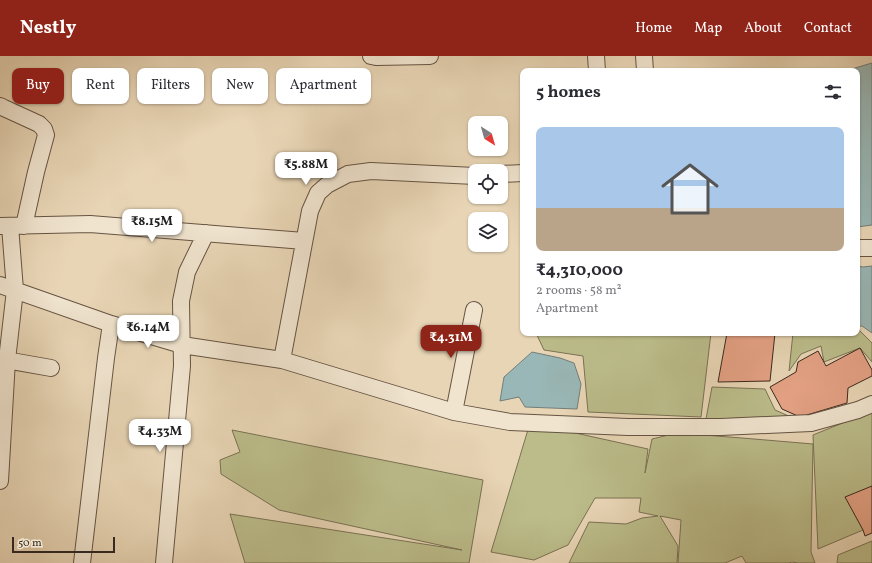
<!DOCTYPE html>
<meta charset="utf-8">
<style>
body{margin:0;font-family:Vollkorn,serif;background:#f2f2f3;color:#2b2b33;height:100vh;display:flex;flex-direction:column;font-size:15px;white-space:nowrap}
*{box-sizing:border-box;margin:0}
p{font-size:13px;color:#7c7c81}
.icon{flex:none;width:22px;height:22px;fill:none;stroke:currentColor;stroke-width:2;stroke-linecap:round;stroke-linejoin:round}
.map{position:relative;flex:1;overflow:hidden}
.drawer{position:absolute;left:520px;top:12px;width:340px;height:268px;display:flex;flex-direction:column;background:#fff;border-radius:8px;box-shadow:0 1px 3px #0004}
.drawer>*{flex:none}
.hud{position:absolute;left:12px;top:12px;width:380px;height:36px;display:flex;gap:8px}
.needle{width:26px;rotate:143deg}
.buttons{position:absolute;left:468px;top:60px;display:grid;gap:8px}
.buttons a{display:grid;place-items:center;width:40px;height:40px;border-radius:8px;background:#fff;box-shadow:0 1px 3px #0004;font-size:20px}
.scale{position:absolute;left:12px;bottom:10px;width:103px;box-sizing:border-box;padding-left:4px;border:2px solid #3a291d;border-top:0;font-size:11px;line-height:14px;white-space:nowrap;color:#3a291d;-webkit-text-stroke:3px #f0e4cf;paint-order:stroke}
.price{position:absolute;translate:-50% -34px;padding:0 9px;border-radius:8px;background:#fff;color:#222;font-size:13px;line-height:26px;filter:drop-shadow(0 1px 2px #0008)}
.price::after{content:'';position:absolute;left:50%;top:24px;width:12px;height:9px;margin-left:-6px;background:inherit;clip-path:polygon(0 0,100% 0,50% 100%)}
.price.active{background:#8f2418;color:#fff}
ul{padding:0;list-style:none}
li{display:grid;align-content:center;gap:8px;height:212px;padding:0 16px}
li span{display:grid;place-items:center;height:124px;border-radius:8px;color:#555}
li>.icon{margin-inline-start:auto}
span .icon{width:72px;height:72px;fill:#fffc;stroke-width:1}
li b{font-size:17px}
h2{display:flex;justify-content:space-between;align-items:center;height:48px;padding:0 16px;font-size:17px}
.tag{padding:0 14px;border-radius:8px;background:#fff;box-shadow:0 1px 3px #0004;font-size:14px;line-height:36px}
.tag.active{background:#8f2418;color:#fff}
header{display:flex;align-items:center;gap:24px;box-sizing:border-box;height:56px;padding:0 20px;background:#8f2418;color:#fff}
header strong{font-size:19px}
nav{display:flex;gap:22px;margin-inline-start:auto;font-size:14px}
.map>svg:first-child{display:block}
.green{fill:#bbbc8a;stroke:#7a7254}
.water{fill:#99b7b6;stroke:#737e79}
.building{fill:#e4a184;stroke:#3a291d}
.lines{fill:none;stroke-linecap:round;stroke-linejoin:round}
.street-casing{stroke:#665443;stroke-width:18}
.street{stroke:#f0e4cf;stroke-width:16}
</style>
<header>
<strong>Nestly</strong>
<nav><a>Home</a><a>Map</a><a>About</a><a>Contact</a></nav>
</header>
<div class="map">
<svg width="872" height="507" viewBox="0 0 872 507">
<rect width="100%" height="100%" fill="#e8d5b5"/>
<filter id="stains"><feTurbulence type="fractalNoise" baseFrequency=".005" numOctaves="4"/><feColorMatrix values="0 0 0 0 .2 0 0 0 0 .09 0 0 0 0 .02 0 0 0 .5 -.17"/></filter>
<radialGradient id="worn" r=".72"><stop offset=".6" stop-color="#630" stop-opacity="0"/><stop offset="1" stop-color="#630" stop-opacity=".3"/></radialGradient>
<path class="green" d="M857,274H859L872,287V306L860,292L824,306L821,290L801,298L789,315L793,277H857Z
M536,277H711L701,361L588,356L583,300L544,294Z
M712,331L765,333L775,354L791,361L706,363Z
M872,355V436L850,445L863,474L818,493L813,379Z
M530,367L648,393L645,417L652,383L677,377L742,382L813,388L811,496L815,507H798L792,506L789,507H746L742,500L725,507H678L681,464L660,460L678,490L677,507H569L589,466L626,468L642,462L658,460L639,456L641,442H595L568,489L534,504L491,496Z
M232,374L483,424L469,507H245L230,458L462,494L279,454L221,418L220,404L240,396Z
M872,485V507H837L838,499Z"/>
<path class="water" d="M872,7V169L857,171V15H845Z
M857,210L863,211L872,210V277L862,270H857Z
M532,296L560,302L574,307L581,328L577,353L525,351L519,341L500,345L504,321Z"/>
<path class="building" d="M727,277H775L770,325L718,326Z
M860,292L872,314V320L848,332L847,347L800,361L782,353L770,331L796,316L798,306L818,295L826,310Z
M872,430V477L865,480L863,474L845,441Z"/>
<g class="lines">
<defs>
<path id="street" d="M371,0L376,1L430,0
M596,0L597,15
M644,0L645,15
M0,50L4,52L39,68L44,73L46,79L36,116L24,170
M501,118L523,117
M0,170L90,168L304,185
M857,192H872
M0,229L111,268L182,289L282,304L454,356L510,366L628,371H721L811,367L858,354L872,348
M0,303L51,312
M282,304L310,155L318,137L327,129L348,118L371,115L475,120
M454,356L474,254
M0,425L7,304L15,234L10,170
M82,507L106,302L111,268
M164,507L182,310L181,245L187,216L206,177"/>
</defs>
<use href="#street" class="street-casing"/>
<use href="#street" class="street"/>
</g>
<rect width="100%" height="100%" filter="url(#stains)"/>
<rect width="100%" height="100%" fill="url(#worn)"/>
</svg>
<div class="buttons">
<a><svg class="needle" viewBox="-14 -14 28 28"><path d="M0-13l5 13h-10z" fill="#e53935"/><path d="M0 13l5-13h-10z" fill="#7c7c81"/></svg></a>
<a><svg class="icon" aria-label="locate" viewBox="0 0 24 24"><circle cx="12" cy="12" r="6"/><path d="M12 2v4M12 18v4M2 12h4M18 12h4"/></svg></a>
<a><svg class="icon" aria-label="layers" viewBox="0 0 24 24"><path d="M12 4l9 5-9 5-9-5zM3 14l9 5 9-5"/></svg></a>
</div>
<div class="scale">50 m</div>
<b class="price" style="left:306px;top:130px">₹5.88M</b>
<b class="price" style="left:152px;top:187px">₹8.15M</b>
<b class="price" style="left:148px;top:293px">₹6.14M</b>
<b class="price active" style="left:451px;top:303px">₹4.31M</b>
<b class="price" style="left:160px;top:397px">₹4.33M</b>
<div class="hud">
<a class="tag active">Buy</a>
<a class="tag">Rent</a>
<a class="tag">Filters</a>
<a class="tag">New</a>
<a class="tag">Apartment</a>
</div>
<section class="drawer">
<h2>5 homes<svg class="icon" aria-label="filters" viewBox="0 0 24 24"><path d="M4 7h16M4 17h16"/><circle cx="9" cy="7" r="2"/><circle cx="15" cy="17" r="2"/></svg></h2>
<ul>
<li><span style="background:linear-gradient(#a9c7e8 65%,#b9a48a 0)"><svg class="icon" aria-label="home" viewBox="0 0 24 24"><path d="M3 11l9-7 9 7M6 9v11h12V9"/></svg></span><div><b>₹4,310,000</b><p>2 rooms · 58 m²</p><p>Apartment</p></div></li>
</ul>
</section>
</div>
